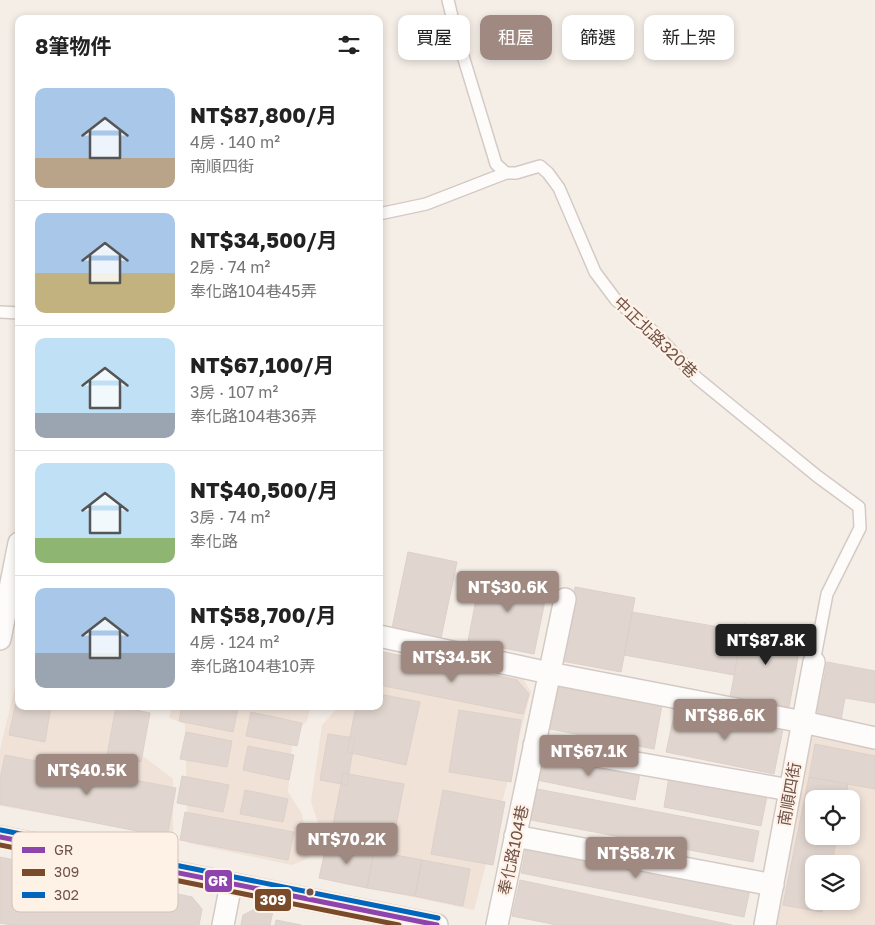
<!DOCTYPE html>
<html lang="zh-TW">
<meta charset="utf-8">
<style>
body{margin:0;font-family:"Golos Text","Noto Sans TC",sans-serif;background:#f6f6f6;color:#222;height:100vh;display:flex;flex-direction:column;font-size:19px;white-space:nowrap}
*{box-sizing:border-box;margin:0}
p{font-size:16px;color:#767676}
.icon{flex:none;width:28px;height:28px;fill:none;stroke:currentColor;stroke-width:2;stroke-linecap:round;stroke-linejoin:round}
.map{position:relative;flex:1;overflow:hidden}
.drawer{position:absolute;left:15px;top:15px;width:368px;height:695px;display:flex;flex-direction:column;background:#fff;border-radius:10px;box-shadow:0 2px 8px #0003}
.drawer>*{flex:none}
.top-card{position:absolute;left:398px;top:15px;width:402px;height:45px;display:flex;gap:10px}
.tools{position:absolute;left:805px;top:790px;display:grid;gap:10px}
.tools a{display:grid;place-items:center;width:55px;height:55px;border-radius:10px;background:#fff;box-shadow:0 2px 8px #0003;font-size:25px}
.price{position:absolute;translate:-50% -42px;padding:0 11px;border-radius:5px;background:#9f8980;color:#fff;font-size:16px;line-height:32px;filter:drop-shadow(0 1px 2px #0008)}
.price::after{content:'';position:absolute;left:50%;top:30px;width:15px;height:11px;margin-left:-8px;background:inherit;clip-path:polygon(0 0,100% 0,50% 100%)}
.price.current{background:#222;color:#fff}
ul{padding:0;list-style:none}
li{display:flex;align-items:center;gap:15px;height:125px;padding:0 20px}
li+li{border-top:1px solid #e0e0e0}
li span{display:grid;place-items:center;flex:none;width:140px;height:100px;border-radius:10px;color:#555}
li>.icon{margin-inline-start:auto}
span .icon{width:60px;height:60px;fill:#fffc;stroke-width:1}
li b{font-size:21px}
h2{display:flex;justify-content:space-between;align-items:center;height:60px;padding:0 20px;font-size:21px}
.chip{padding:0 18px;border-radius:10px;background:#fff;box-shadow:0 2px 8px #0003;font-size:18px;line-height:45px}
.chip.current{background:#9f8980;color:#fff}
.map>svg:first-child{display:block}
.residential{fill:#f0e2d7;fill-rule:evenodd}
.building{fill:#e1d6cf;stroke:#ddd0ca}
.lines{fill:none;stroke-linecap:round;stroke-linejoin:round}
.lane-casing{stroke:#d4cac5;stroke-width:14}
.street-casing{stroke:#d4cac5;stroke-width:24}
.lane{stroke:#fefcfb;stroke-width:11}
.street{stroke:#fefcfb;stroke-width:21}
.bus-1-casing{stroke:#fef2e7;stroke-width:9}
.bus-2-casing{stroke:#fef2e7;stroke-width:9}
.bus-3-casing{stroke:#fef2e7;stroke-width:9}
.bus-1{stroke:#8e44ad;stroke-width:5}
.bus-2{stroke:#7a4b2a;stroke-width:5}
.bus-3{stroke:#0065bd;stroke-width:5}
.bus-dot{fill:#715249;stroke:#fef2e7;stroke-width:2}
.labels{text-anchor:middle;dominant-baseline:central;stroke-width:4.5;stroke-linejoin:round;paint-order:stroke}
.street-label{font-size:16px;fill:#715249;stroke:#fef2e7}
.key{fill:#fef2e7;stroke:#d4c2b8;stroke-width:1}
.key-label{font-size:14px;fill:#715249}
.line-badge{stroke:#fef2e7;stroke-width:2}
.badge-label{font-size:14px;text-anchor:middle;font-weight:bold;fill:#fff}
</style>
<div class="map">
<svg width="875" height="925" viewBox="0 0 875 925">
<rect width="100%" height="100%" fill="#f5eee7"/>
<path class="residential" d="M379,652L523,679L531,692L474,910L326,879V846L311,802L322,725L339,706H379Z
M19,670V706H140L139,753L173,779V836L0,806V750Z
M172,706H311L307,721L293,734L288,792L302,814L309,858L292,865L188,843L185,724L169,718Z
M812,737L875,749V925H774ZM814,799H851V836H814ZM814,864H851V901H814Z"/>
<path class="building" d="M408,552L457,562L441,638L392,628Z
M481,573L548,586L534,654L468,641Z
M575,587L635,598L621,672L562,661Z
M632,612L742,631L734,675L624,655Z
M744,624L802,635L789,707L730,697Z
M379,651L517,680L529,694L523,714L379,685Z
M827,662L875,671V703L845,698L841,720L809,714L816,682L823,684Z
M559,686L662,705L654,749L550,729Z
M19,687V706H51L45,742L9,735Z
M379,694L420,702L406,765L347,752L356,706H379Z
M115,706H140L139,711Z
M116,706L150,713L141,762L107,756Z
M182,706H230L238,708L233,732L179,721Z
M676,707L783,729L774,774L666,752Z
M459,710L521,720L511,782L449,772Z
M251,712L302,723L297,746L246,736Z
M186,732L232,741L227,767L180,759Z
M328,734L355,738L347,785L320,780Z
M815,744L875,756V789L809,777Z
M248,746L294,755L289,780L243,770Z
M543,753L640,773L635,800L537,780Z
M5,755L176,788L167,837L0,804V779Z
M343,773L404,784L392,847L331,836Z
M182,776L229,785L223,812L177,803Z
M669,777L767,796L761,826L664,807Z
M809,777L848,784L845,799H814V836H837L832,864H814V901H825L822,912L783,905Z
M537,789L759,831L753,862L531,820Z
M245,790L288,799L283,822L240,814Z
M443,790L505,802L493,865L431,854Z
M185,812L294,832L288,860L180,840Z
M528,841L751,885L744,917L521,873Z
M327,842L374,851L367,888L319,878Z
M374,851L422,860L415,896L367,888Z
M0,857L192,897L202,909L199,925H12L0,923Z
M422,860L470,869L463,906L415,896Z
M520,880L732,925H557L512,916Z
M257,908L273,911L270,925H241L243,915Z
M276,920L301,925H275Z"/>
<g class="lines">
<defs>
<path id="lane" d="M448,0L456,33L496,164L506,173H516L540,166L548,173L559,188L595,272L616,300L655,333L697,378L817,476L859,507L860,528L827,594L814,662
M379,214L426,204L506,173
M0,312L19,313"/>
<path id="street" d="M379,636L549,673L803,722L875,738
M0,639L19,543
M534,745L790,790
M515,836L773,885
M0,837L437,925
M223,925L231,884
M497,925L565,599
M765,925L814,662"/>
</defs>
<use href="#lane" class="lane-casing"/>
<use href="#street" class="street-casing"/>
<use href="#lane" class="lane"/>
<use href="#street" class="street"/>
<defs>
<path id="bus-1" d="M0,837L437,925"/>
<path id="bus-2" d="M0,845L399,925"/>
<path id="bus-3" d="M1,830L438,918"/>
</defs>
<use href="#bus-1" class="bus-1-casing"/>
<use href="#bus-2" class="bus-2-casing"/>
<use href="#bus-3" class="bus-3-casing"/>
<use href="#bus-1" class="bus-1"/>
<use href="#bus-2" class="bus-2"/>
<use href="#bus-3" class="bus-3"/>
</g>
<circle class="bus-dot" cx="310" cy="892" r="4.5"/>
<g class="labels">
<g class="street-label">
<text transform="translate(656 337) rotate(44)">中正北路320巷</text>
<text transform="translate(789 794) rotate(-80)">南順四街</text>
<text transform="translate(513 850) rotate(-78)">奉化路104巷</text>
</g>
</g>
<rect x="12" y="832" width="166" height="80" rx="8" class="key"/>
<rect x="22" y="847" width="23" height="6" fill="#8e44ad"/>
<rect x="22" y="869" width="23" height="7" fill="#7a4b2a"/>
<rect x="22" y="892" width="23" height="6" fill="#0065bd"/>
<g class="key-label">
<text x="54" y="855">GR</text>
<text x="54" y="877">309</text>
<text x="54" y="900">302</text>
</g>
<g class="line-badge">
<rect x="204" y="869" width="29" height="24" rx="5" fill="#8e44ad"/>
<rect x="254" y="888" width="38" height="24" rx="5" fill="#7a4b2a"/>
</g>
<g class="badge-label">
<text x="218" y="886">GR</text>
<text x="273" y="905">309</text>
</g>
</svg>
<div class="tools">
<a><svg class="icon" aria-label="locate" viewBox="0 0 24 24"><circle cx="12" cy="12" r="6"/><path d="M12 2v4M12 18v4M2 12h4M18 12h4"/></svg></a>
<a><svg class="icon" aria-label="layers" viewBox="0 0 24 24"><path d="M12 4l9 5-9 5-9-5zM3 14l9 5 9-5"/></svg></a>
</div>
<b class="price" style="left:508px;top:613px">NT$30.6K</b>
<b class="price current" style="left:766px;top:666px">NT$87.8K</b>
<b class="price" style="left:452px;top:683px">NT$34.5K</b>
<b class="price" style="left:725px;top:741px">NT$86.6K</b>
<b class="price" style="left:589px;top:777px">NT$67.1K</b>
<b class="price" style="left:87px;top:796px">NT$40.5K</b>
<b class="price" style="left:347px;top:865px">NT$70.2K</b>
<b class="price" style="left:636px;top:879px">NT$58.7K</b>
<div class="top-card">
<a class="chip">買屋</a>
<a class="chip current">租屋</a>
<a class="chip">篩選</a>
<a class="chip">新上架</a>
</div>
<section class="drawer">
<h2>8筆物件<svg class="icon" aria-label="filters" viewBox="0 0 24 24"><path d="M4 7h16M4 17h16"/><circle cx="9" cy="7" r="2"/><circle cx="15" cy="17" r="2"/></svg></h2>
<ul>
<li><span style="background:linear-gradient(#a9c7e8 70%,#b9a48a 0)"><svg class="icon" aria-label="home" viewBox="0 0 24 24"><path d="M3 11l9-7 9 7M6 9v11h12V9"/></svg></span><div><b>NT$87,800/月</b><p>4房 · 140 m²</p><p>南順四街</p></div></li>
<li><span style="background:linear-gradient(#a9c7e8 60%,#c2b280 0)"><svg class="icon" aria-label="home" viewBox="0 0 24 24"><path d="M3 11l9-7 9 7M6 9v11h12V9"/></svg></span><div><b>NT$34,500/月</b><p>2房 · 74 m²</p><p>奉化路104巷45弄</p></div></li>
<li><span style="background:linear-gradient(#bfe0f5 75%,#9aa5b1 0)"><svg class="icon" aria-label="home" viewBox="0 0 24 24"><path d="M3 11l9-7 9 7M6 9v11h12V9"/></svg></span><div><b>NT$67,100/月</b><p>3房 · 107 m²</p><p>奉化路104巷36弄</p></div></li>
<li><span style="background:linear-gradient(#bfe0f5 75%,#8fb573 0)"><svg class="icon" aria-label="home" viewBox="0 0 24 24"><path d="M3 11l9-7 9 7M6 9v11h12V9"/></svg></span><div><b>NT$40,500/月</b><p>3房 · 74 m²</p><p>奉化路</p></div></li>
<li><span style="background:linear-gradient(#a9c7e8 65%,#9aa5b1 0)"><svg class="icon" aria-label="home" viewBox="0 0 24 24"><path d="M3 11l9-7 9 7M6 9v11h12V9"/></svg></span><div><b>NT$58,700/月</b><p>4房 · 124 m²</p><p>奉化路104巷10弄</p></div></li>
</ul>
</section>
</div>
